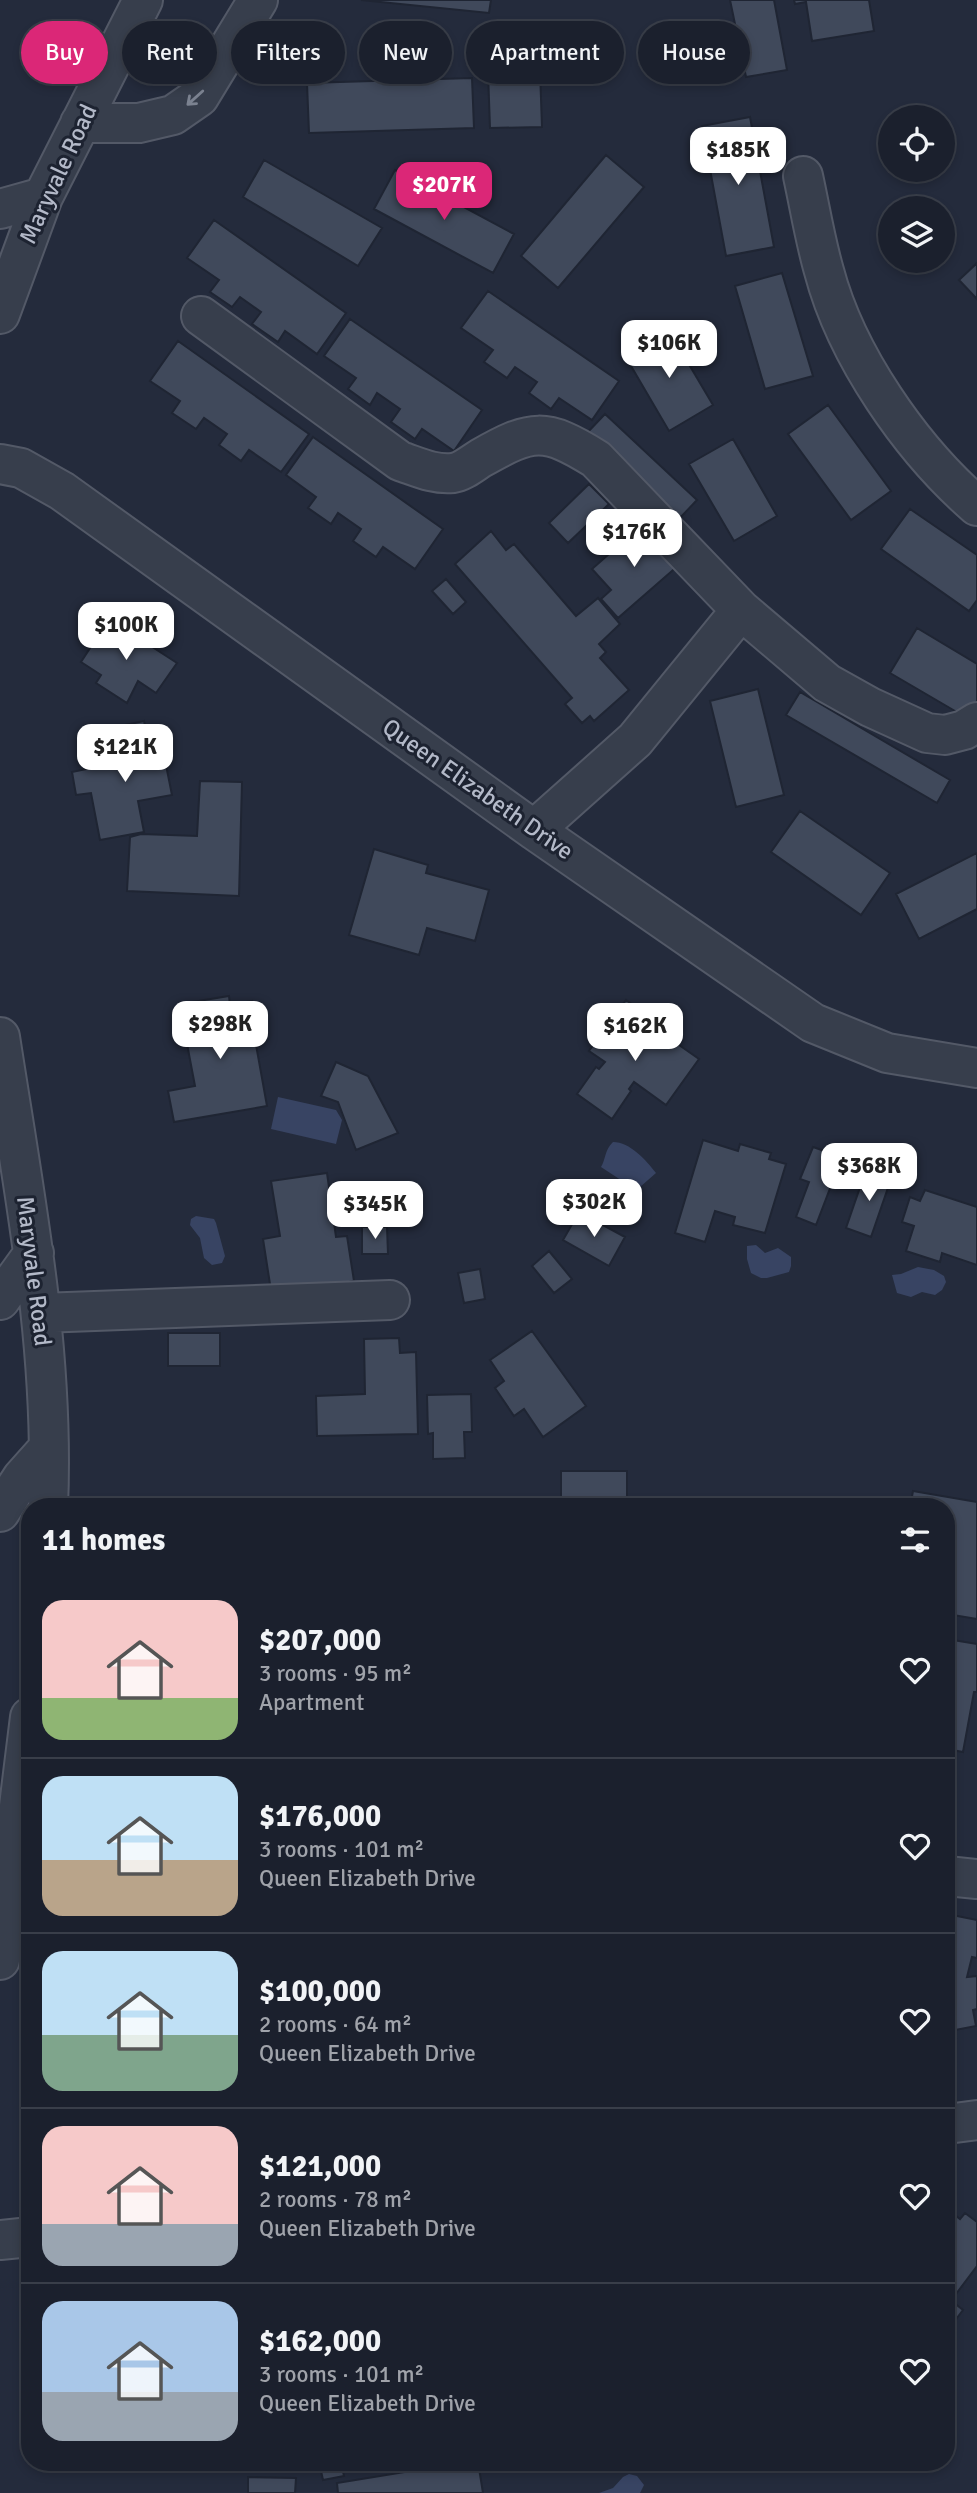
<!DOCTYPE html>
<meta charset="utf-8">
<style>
body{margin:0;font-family:Signika,sans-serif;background:#282d39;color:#f1f3f6;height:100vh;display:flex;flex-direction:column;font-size:26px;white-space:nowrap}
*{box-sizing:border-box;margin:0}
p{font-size:23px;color:#a0a3aa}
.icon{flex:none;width:38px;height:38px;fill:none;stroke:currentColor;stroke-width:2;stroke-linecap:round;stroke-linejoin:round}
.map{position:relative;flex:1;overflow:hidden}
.panel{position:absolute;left:21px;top:1498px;width:934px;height:973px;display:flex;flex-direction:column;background:#1b202d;border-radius:28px;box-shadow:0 4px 10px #0003,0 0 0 2px #393e49}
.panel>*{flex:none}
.hud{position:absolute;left:21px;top:21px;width:936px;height:63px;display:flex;gap:14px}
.buttons{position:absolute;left:878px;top:105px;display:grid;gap:14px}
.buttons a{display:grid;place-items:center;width:77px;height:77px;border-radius:50%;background:#1b202d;box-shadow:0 4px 10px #0003,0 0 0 2px #393e49;font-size:35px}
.price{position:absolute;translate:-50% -60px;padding:0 16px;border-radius:14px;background:#fff;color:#222;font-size:23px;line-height:46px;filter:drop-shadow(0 2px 4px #0008)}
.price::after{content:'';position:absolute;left:50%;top:42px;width:21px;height:16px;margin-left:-10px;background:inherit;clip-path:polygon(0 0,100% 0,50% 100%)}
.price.active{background:#db2777;color:#fff}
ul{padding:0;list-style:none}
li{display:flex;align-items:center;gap:21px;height:175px;padding:0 21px}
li+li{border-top:2px solid #393e49}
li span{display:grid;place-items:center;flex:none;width:196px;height:140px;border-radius:21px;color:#555}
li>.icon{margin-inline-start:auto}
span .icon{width:84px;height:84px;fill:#fffc;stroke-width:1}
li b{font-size:30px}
h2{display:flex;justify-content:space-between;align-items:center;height:84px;padding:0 21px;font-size:30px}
.chip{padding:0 24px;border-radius:32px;background:#1b202d;box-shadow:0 4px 10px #0003,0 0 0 2px #393e49;font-size:24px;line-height:63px}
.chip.active{background:#db2777;color:#fff}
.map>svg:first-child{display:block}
.water{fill:#384463}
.building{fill:#40495b;stroke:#1f2533;stroke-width:2}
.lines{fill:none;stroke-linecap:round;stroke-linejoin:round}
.minor-casing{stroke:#535967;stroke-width:42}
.minor{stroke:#373e4c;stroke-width:38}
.oneway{stroke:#7b8290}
.labels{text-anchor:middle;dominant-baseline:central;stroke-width:6;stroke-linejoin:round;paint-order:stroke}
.street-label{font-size:24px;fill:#b3b9c8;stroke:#1d2331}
</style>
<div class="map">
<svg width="977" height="2493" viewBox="0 0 977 2493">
<rect width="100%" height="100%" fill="#242b3c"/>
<path class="water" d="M278,1097L336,1110L342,1120L336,1144L271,1129Z
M613,1142C630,1142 646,1160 656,1173L640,1187L633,1188L601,1167C606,1159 604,1151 613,1142Z
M196,1216L214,1219L216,1223L225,1256L222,1263L212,1265L204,1258L200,1238L190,1225L191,1219Z
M756,1245L765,1253L778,1248L791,1257V1266L789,1272L767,1278H761L751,1273L747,1259V1246Z
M918,1267L934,1270L944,1276L946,1282L942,1290L935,1295L922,1292L911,1297L897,1293L892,1275L901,1274Z
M629,2474L637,2476L644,2485L640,2493H599L613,2488L623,2477Z"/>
<path class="building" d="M361,0H491L489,13Z
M730,0H774L787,70L746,77Z
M794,0H869L874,31L812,41L806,2L795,4Z
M539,42L542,127L490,128L487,44Z
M472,78L474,128L309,133L307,83Z
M750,117L774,247L726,256L702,126Z
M606,155L644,187L558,288L521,256Z
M264,160L382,228L358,266L243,197Z
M395,170L514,234L493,273L374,209Z
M214,220L346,313L317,354L285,331L278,342L252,324L261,312L240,297L232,307L210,292L219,280L187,258Z
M977,263V299L959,280Z
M782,273L813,376L765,389L735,286Z
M488,291L619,381L592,420L559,398L551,409L529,393L537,382L515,367L507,378L484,362L493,350L461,328Z
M350,319L482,410L454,451L422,429L415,439L391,422L400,409L377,393L370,405L348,389L356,378L324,356Z
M668,329L713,405L669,431L624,354Z
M178,341L309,434L281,472L249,450L241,461L219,445L227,434L204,418L196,429L172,413L180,401L150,381Z
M828,405L891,491L851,520L788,434Z
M605,414L697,500L678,520L586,434Z
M313,437L443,529L415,569L383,547L376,557L353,541L361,529L338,513L331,524L308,508L316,497L286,475Z
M733,439L777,516L734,541L689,464Z
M589,484L609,504L568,543L549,523Z
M910,509L977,555V600L969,611L881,549Z
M644,523L680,564L618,618L601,599L611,590L592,569Z
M491,531L506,550L514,544L576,616L598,598L620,624L599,644L606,652L600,658L629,690L594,721L590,716L582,723L565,704L572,698L455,564Z
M446,579L466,602L453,614L432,591Z
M109,619L177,663L156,693L138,681L127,703L96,683L101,675L81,662Z
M917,628L977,664V701L967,718L890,673Z
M758,689L784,795L736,807L710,701Z
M800,692L950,780L937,803L786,715Z
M144,721L151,752L163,750L172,795L138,801L144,832L100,840L91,793L76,795L72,772L124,761L116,727Z
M200,781L242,782L239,896L127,891L130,837L141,834L197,836Z
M800,811L890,873L861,915L771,852Z
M374,849L428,865L426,873L489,890L475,941L427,928L419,955L349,935Z
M977,853V909L919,939L896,894Z
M229,996L230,1005L252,1001L257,1027L253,1028L267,1106L174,1122L168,1091L195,1086L184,1028L190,1027L186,1003Z
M626,1000L636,1007L632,1012L699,1059L666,1105L634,1082L629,1089L631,1091L612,1119L577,1094L596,1067L599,1069L605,1062L589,1051Z
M336,1062L368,1076L398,1133L356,1150L338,1102L321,1096Z
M703,1140L738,1151L740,1144L771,1153L769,1159L786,1164L765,1233L733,1225L735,1217L715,1211L705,1242L675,1233Z
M813,1147L842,1157L816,1225L796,1217L809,1182L800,1179Z
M866,1170L891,1179L871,1237L846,1228Z
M327,1173L336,1237L347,1236L354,1281L272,1297L263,1239L280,1236L271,1181Z
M925,1190L977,1207V1265L942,1253L940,1262L906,1251L914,1226L902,1222L910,1197L920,1201Z
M579,1212L625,1237L609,1266L563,1240Z
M362,1227H387L388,1254H362Z
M549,1251L572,1279L554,1293L532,1266Z
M480,1269L485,1299L464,1303L458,1273Z
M532,1331L586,1406L543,1437L524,1409L514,1416L495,1388L504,1381L490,1360Z
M168,1333H220V1366H168Z
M399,1338L400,1353L416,1352L418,1434L317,1436L316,1396L365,1394L364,1339Z
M471,1394L472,1432H464L465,1458L433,1459V1433L428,1434L427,1395Z
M561,1471H627V1507H561Z
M913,1491L977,1502V1619L947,1614V1507H910Z
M947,1639L977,1644V1692H974L963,1752L947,1749Z
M947,1914L977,1920V1958L972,1957L967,1977L977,1976V2009L973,2010L976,2026L955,2030L956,2038L947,2039Z
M950,2211L960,2219L965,2213L977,2222V2266L947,2306V2216Z
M953,2302L963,2310L947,2331V2309Z
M226,2462H301V2469L225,2467Z
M319,2462H341L344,2476L323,2480Z
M466,2462H478L483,2493H338L337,2483Z
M248,2477L296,2478L295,2493H248Z"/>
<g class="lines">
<defs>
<path id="minor" d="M80,123H139L173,115L199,97L258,0
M803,176C810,208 815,240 824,271C846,355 911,449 977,506
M0,209L43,197
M0,314L43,197L143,0
M201,316L400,461C418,467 434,475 453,473C462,472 473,463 481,458C532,429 545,427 596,459L741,610L827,683L870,707L927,733L945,735L964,730L977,722
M0,464L21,468L62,491L534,830L813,1023L887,1053L977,1068
M534,830L635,740L741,610
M0,1037C24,1193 55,1349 48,1507
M0,1300L34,1253
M41,1313L390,1300
M0,1512L22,1478L47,1450
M947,1876L977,1879
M0,1960L30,1717
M947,2124L977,2120
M0,2240L30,2237"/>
</defs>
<use href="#minor" class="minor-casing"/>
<use href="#minor" class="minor"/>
</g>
<defs><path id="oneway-shaft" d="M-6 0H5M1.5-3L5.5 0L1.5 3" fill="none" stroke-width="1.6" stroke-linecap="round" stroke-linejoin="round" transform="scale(1.75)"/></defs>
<use class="oneway" href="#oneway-shaft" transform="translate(195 98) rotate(138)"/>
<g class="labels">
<g class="street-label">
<text transform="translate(58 174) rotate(-65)">Maryvale Road</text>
<text transform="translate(478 789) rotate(35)">Queen Elizabeth Drive</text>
<text transform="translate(34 1271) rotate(83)">Maryvale Road</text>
</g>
</g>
</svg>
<div class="buttons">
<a><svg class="icon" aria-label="locate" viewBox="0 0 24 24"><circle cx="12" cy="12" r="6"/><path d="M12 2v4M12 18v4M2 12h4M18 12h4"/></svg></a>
<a><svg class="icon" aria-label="layers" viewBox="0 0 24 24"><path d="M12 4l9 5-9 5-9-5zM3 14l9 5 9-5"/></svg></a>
</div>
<b class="price" style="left:738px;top:187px">$185K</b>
<b class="price active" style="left:444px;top:222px">$207K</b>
<b class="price" style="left:669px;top:380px">$106K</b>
<b class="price" style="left:634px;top:569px">$176K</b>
<b class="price" style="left:126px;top:662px">$100K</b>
<b class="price" style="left:125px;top:784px">$121K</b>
<b class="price" style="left:220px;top:1061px">$298K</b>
<b class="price" style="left:635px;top:1063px">$162K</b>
<b class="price" style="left:869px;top:1203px">$368K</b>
<b class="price" style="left:594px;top:1239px">$302K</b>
<b class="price" style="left:375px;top:1241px">$345K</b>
<div class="hud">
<a class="chip active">Buy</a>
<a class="chip">Rent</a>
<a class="chip">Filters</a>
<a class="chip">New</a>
<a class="chip">Apartment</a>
<a class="chip">House</a>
</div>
<section class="panel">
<h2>11 homes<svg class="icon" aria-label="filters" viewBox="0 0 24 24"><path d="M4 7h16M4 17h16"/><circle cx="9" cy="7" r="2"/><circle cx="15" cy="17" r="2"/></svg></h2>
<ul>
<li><span style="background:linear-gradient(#f6c9c9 70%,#8fb573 0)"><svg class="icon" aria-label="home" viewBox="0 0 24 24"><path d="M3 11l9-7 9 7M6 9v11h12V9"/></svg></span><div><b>$207,000</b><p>3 rooms · 95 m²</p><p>Apartment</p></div><svg class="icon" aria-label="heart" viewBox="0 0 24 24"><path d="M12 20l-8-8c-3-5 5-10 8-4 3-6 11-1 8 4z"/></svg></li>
<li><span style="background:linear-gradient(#bfe0f5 60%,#b9a48a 0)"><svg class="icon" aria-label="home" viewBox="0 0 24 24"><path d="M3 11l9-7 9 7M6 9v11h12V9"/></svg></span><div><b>$176,000</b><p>3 rooms · 101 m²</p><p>Queen Elizabeth Drive</p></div><svg class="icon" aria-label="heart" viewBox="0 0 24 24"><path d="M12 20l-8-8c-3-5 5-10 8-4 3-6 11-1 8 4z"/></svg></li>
<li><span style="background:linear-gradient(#bfe0f5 60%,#7fa58c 0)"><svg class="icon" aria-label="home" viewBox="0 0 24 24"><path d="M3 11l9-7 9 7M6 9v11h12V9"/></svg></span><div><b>$100,000</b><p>2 rooms · 64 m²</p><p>Queen Elizabeth Drive</p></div><svg class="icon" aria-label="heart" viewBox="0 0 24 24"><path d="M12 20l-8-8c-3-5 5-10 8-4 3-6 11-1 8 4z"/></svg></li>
<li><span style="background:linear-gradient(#f6c9c9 70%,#9aa5b1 0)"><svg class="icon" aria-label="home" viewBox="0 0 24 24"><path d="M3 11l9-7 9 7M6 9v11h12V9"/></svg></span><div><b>$121,000</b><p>2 rooms · 78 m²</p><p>Queen Elizabeth Drive</p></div><svg class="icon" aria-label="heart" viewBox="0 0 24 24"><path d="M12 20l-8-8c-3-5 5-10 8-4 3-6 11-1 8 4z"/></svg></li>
<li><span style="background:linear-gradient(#a9c7e8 65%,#9aa5b1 0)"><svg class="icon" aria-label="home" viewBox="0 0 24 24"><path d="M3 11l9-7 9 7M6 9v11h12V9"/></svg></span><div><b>$162,000</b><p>3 rooms · 101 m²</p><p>Queen Elizabeth Drive</p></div><svg class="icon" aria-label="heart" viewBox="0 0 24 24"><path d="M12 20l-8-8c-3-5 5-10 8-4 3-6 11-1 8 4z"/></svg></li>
</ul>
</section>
</div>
